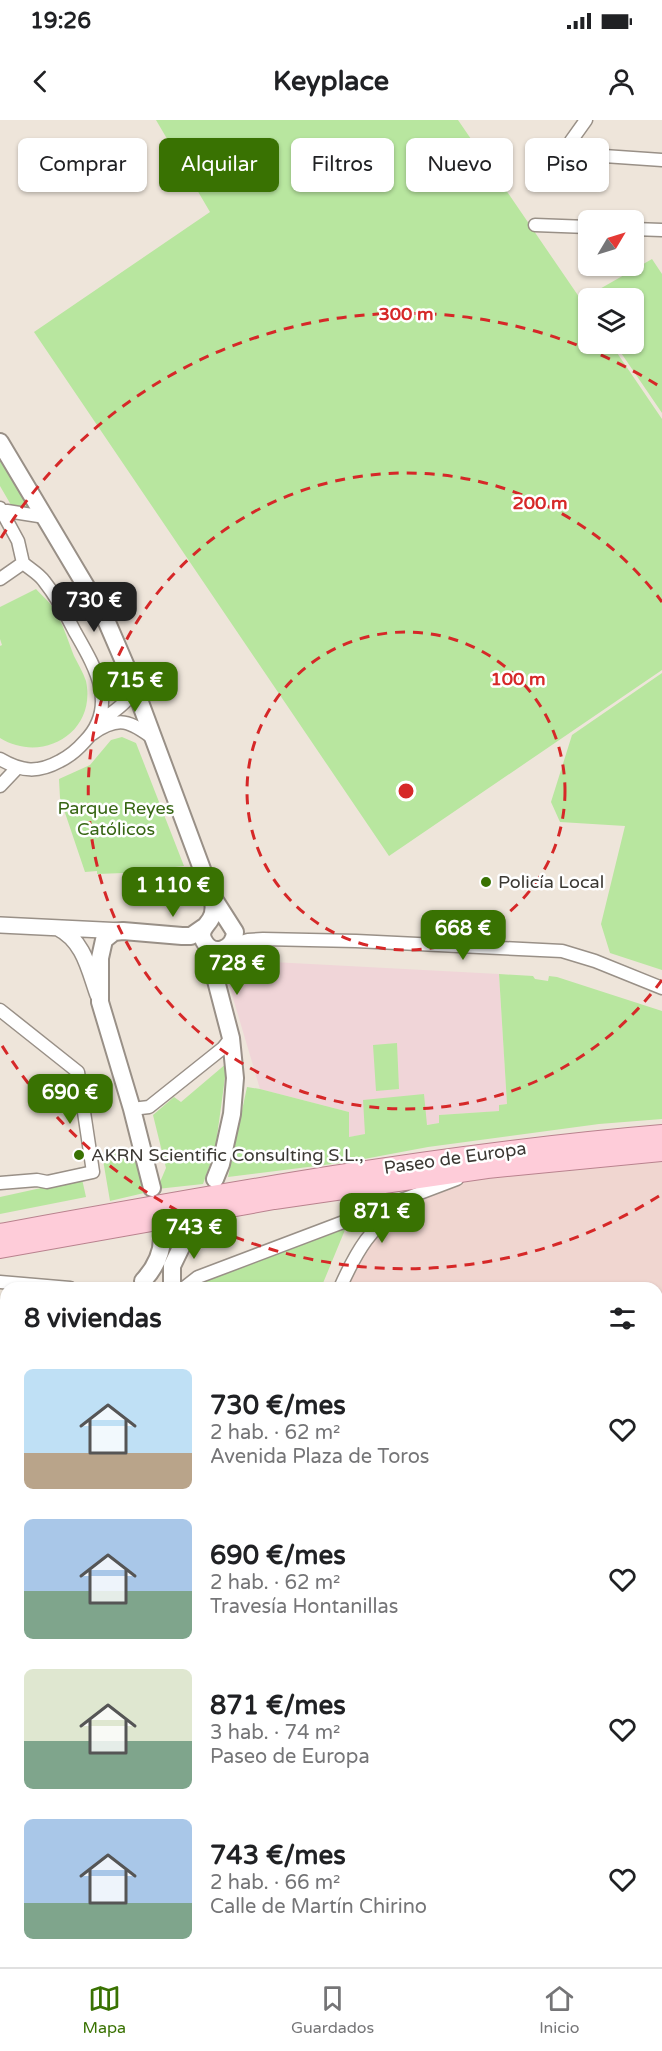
<!DOCTYPE html>
<html lang="es">
<meta charset="utf-8">
<style>
body{margin:0;font-family:"Varela Round",sans-serif;background:#f2f2f2;color:#202124;height:100vh;display:flex;flex-direction:column;font-size:22px;white-space:nowrap}
*{box-sizing:border-box;margin:0}
p{font-size:20px;color:#757577}
.icon{flex:none;width:33px;height:33px;fill:none;stroke:currentColor;stroke-width:2;stroke-linecap:round;stroke-linejoin:round}
.map{position:relative;flex:1;overflow:hidden}
.sheet{position:absolute;left:0px;top:1162px;width:663px;height:686px;display:flex;flex-direction:column;background:#fff;border-radius:18px 18px 0 0;box-shadow:0 2px 4px #0004}
.sheet>*{flex:none}
.banner{position:absolute;left:18px;top:18px;width:627px;height:54px;display:flex;gap:12px}
.needle{width:39px;rotate:52deg}
.controls{position:absolute;left:578px;top:90px;display:grid;gap:12px}
.controls a{display:grid;place-items:center;width:66px;height:66px;border-radius:9px;background:#fff;box-shadow:0 2px 4px #0004;font-size:30px}
.price{position:absolute;translate:-50% -51px;padding:0 14px;border-radius:12px;background:#397202;color:#fff;font-size:20px;line-height:39px;filter:drop-shadow(0 2px 3px #0008)}
.price::after{content:'';position:absolute;left:50%;top:36px;width:18px;height:14px;margin-left:-9px;background:inherit;clip-path:polygon(0 0,100% 0,50% 100%)}
.price.selected{background:#222;color:#fff}
ul{padding:0;list-style:none}
li{display:flex;align-items:center;gap:18px;height:150px;padding:0 24px}
li span{display:grid;place-items:center;flex:none;width:168px;height:120px;border-radius:9px;color:#555}
li>.icon{margin-inline-start:auto}
span .icon{width:72px;height:72px;fill:#fffc;stroke-width:1}
li b{font-size:26px}
h2{display:flex;justify-content:space-between;align-items:center;height:72px;padding:0 24px;font-size:26px}
.pill{padding:0 21px;border-radius:9px;background:#fff;box-shadow:0 2px 4px #0004;font-size:21px;line-height:54px}
.pill.selected{background:#397202;color:#fff}
.status{display:flex;justify-content:space-between;align-items:center;height:42px;padding:0 30px;background:#fff;direction:ltr}
.status svg{height:16px;fill:currentColor}
header{display:flex;justify-content:space-between;align-items:center;height:78px;padding:0 24px;background:#fff;font-size:27px;font-weight:800}
.menu{display:flex;justify-content:space-around;align-items:center;height:84px;border-top:2px solid #e0e0e0;background:#fff;font-size:16px;color:#757577}
.menu a{display:grid;justify-items:center;gap:3px}
.menu .selected{color:#397202}
.map>svg:first-child{display:block}
.industrial{fill:#f0d6d0}
.education{fill:#f0d5d8}
.green{fill:#b8e69f}
.lines{fill:none;stroke-linecap:round;stroke-linejoin:round}
.minor-casing{stroke:#999087;stroke-width:15}
.tertiary-casing{stroke:#999087;stroke-width:18}
.secondary-casing{stroke:#999087;stroke-width:20}
.primary-casing{stroke:#b9828e;stroke-width:22}
.minor{stroke:#fff;stroke-width:12}
.tertiary{stroke:#fff;stroke-width:15}
.secondary{stroke:#fff;stroke-width:16}
.primary{stroke:#feccd9;stroke-width:20}
.ring{fill:none;stroke:#d62828;stroke-width:3;stroke-dasharray:10 8}
.poi-dot{fill:#397202;stroke:#fff;stroke-width:2}
.labels{text-anchor:middle;dominant-baseline:central;stroke-width:5;stroke-linejoin:round;paint-order:stroke}
.park-label{font-size:18px;fill:#366513;stroke:#fff}
.poi-label{font-size:18px;fill:#3b3833;stroke:#fff;text-anchor:start}
.street-label{font-size:18px;fill:#3b3833;stroke:#fff}
.centre{fill:#d62828;stroke:#fff;stroke-width:3}
.ring-label{font-size:18px;text-anchor:middle;font-weight:bold;fill:#d62828;stroke:#fff;stroke-width:5;stroke-linejoin:round;paint-order:stroke}
</style>
<div class="status"><b>19:26</b><svg viewBox="0 0 49 12"><path d="M0 12V9h3v3zM5 12V6h3v6zM10 12V3h3v9zM15 12V0h3v12zM26 1h20v11H26zM47 4h2v5h-2z"/></svg></div>
<header><svg class="icon" aria-label="back" viewBox="0 0 24 24"><path d="M15 5l-7 7 7 7"/></svg>Keyplace<svg class="icon" aria-label="person" viewBox="0 0 24 24"><circle cx="12" cy="8" r="4"/><path d="M4 21q1-7 8-7t8 7"/></svg></header>
<div class="map">
<svg width="662" height="1847" viewBox="0 0 662 1847">
<rect width="100%" height="100%" fill="#eee5da"/>
<path class="industrial" d="M662,1031V1847H135L132,1842H657V1168H340L349,1147L395,1091L455,1060Z"/>
<path class="education" d="M233,840L499,854L507,984L499,985L500,991L439,995V1003L349,1017V992L260,969L225,851Z"/>
<path class="green" d="M156,0H458L588,190V224H611L662,299V550L389,736L34,212L210,92Z
M652,139L662,154V293L615,224H633V178H588V183L584,178Z
M0,333L32,390L11,385L0,366Z
M36,469C42,476 50,482 54,489C63,503 68,521 74,536C78,544 83,552 86,561C97,613 42,644 0,618V526L2,525L0,519V487Z
M662,553V850L610,833L601,804L625,706L560,702L551,682L572,615Z
M122,617L136,623L184,746L175,747L177,751L97,754V751L85,752L60,678L59,659L90,645L111,620Z
M499,854L533,856L535,859L548,861L549,856L557,857L662,891V999L599,1004L428,1027L348,1042L228,1057L247,967L260,969L349,992V1017L365,1014L363,980L424,974L427,1005L439,1003V995L499,991V985L507,984Z
M397,923L399,969L376,971L373,925Z
M227,943L215,1031L203,1064L157,1069L166,1048L153,995L174,977L181,982Z
M136,1027L144,1073L110,1081L102,1034Z
M82,1059L86,1077L0,1094V1077Z
M347,1105L321,1168H197L200,1163Z"/>
<g class="lines">
<defs>
<path id="minor" d="M586,0L571,21L575,34L662,40
M535,105L588,107
M633,109L662,110
M0,388L18,421L23,443
M2,392L7,391L45,397
M0,459L23,443
M98,604C111,592 129,584 134,567
M92,614C119,595 130,601 154,619
M0,639C22,652 38,653 60,641C70,636 78,629 85,621C119,586 95,547 75,512C66,494 56,476 44,461C39,454 30,449 23,443
M0,666L18,647
M229,826L248,820L263,819L356,821L562,831L595,841L662,868
M0,890L78,952L93,1052L47,1062L37,1060L0,1063
M132,989L149,987L223,928L231,918
M0,1162L70,1168
M184,1168L198,1157L457,1059
M340,1168C355,1134 372,1103 406,1084
M0,1200L6,1201
M657,1484L662,1487
M0,1493L6,1459
M657,1718L662,1711
M166,1842L169,1847
M271,1842L274,1847
M581,1847L582,1842"/>
<path id="tertiary" d="M0,805L123,811
M58,808C84,821 89,850 98,875
M0,1754L6,1751"/>
<path id="secondary" d="M0,322L106,500L131,558L212,776C214,784 215,793 210,800C205,807 199,812 204,821C213,838 234,829 235,812L212,776
M215,1059L221,1044L232,994L235,958L231,918L214,853L217,840L225,829
M152,1068L132,989L100,882V838L104,820L114,812L123,811L182,816H191L204,807
M143,1161C154,1149 162,1135 162,1118
M172,1165V1146L189,1111
M0,1702L6,1696
M0,1734L6,1741
M118,1842L120,1847
M132,1842L135,1847"/>
<path id="primary" d="M0,1114C220,1074 439,1034 662,1015
M0,1128L274,1079L487,1048L662,1031"/>
</defs>
<use href="#minor" class="minor-casing"/>
<use href="#tertiary" class="tertiary-casing"/>
<use href="#secondary" class="secondary-casing"/>
<use href="#primary" class="primary-casing"/>
<use href="#minor" class="minor"/>
<use href="#tertiary" class="tertiary"/>
<use href="#secondary" class="secondary"/>
<use href="#primary" class="primary"/>
</g>
<g class="ring">
<circle cx="406" cy="671" r="159"/>
<path d="M662 860A318 318 0 1 1 662 482"/>
<path d="M659 1076A477 477 0 0 1 1 924M1 418A477 477 0 0 1 659 266"/>
</g>
<g class="poi-dot">
<circle cx="486" cy="762" r="6"/>
<circle cx="79" cy="1035" r="6"/>
</g>
<g class="labels">
<g class="park-label">
<text x="116" y="688">Parque Reyes<tspan x="116" dy="21">Católicos</tspan></text>
</g>
<g class="poi-label">
<text x="498" y="762">Policía Local</text>
<text x="91" y="1035">AKRN Scientific Consulting S.L.,</text>
</g>
<g class="street-label">
<text transform="translate(455 1038) rotate(-8)">Paseo de Europa</text>
</g>
</g>
<circle cx="406" cy="671" r="9" class="centre"/>
<g class="ring-label">
<text x="406" y="200">300 m</text>
<text x="540" y="389">200 m</text>
<text x="518" y="565">100 m</text>
</g>
</svg>
<div class="controls">
<a><svg class="needle" viewBox="-14 -14 28 28"><path d="M0-13l5 13h-10z" fill="#e53935"/><path d="M0 13l5-13h-10z" fill="#757577"/></svg></a>
<a><svg class="icon" aria-label="layers" viewBox="0 0 24 24"><path d="M12 4l9 5-9 5-9-5zM3 14l9 5 9-5"/></svg></a>
</div>
<b class="price selected" style="left:94px;top:513px">730 €</b>
<b class="price" style="left:135px;top:593px">715 €</b>
<b class="price" style="left:173px;top:798px">1 110 €</b>
<b class="price" style="left:463px;top:841px">668 €</b>
<b class="price" style="left:237px;top:876px">728 €</b>
<b class="price" style="left:70px;top:1005px">690 €</b>
<b class="price" style="left:382px;top:1124px">871 €</b>
<b class="price" style="left:194px;top:1140px">743 €</b>
<div class="banner">
<a class="pill">Comprar</a>
<a class="pill selected">Alquilar</a>
<a class="pill">Filtros</a>
<a class="pill">Nuevo</a>
<a class="pill">Piso</a>
</div>
<section class="sheet">
<h2>8 viviendas<svg class="icon" aria-label="filters" viewBox="0 0 24 24"><path d="M4 7h16M4 17h16"/><circle cx="9" cy="7" r="2"/><circle cx="15" cy="17" r="2"/></svg></h2>
<ul>
<li><span style="background:linear-gradient(#bfe0f5 70%,#b9a48a 0)"><svg class="icon" aria-label="home" viewBox="0 0 24 24"><path d="M3 11l9-7 9 7M6 9v11h12V9"/></svg></span><div><b>730 €/mes</b><p>2 hab. · 62 m²</p><p>Avenida Plaza de Toros</p></div><svg class="icon" aria-label="heart" viewBox="0 0 24 24"><path d="M12 20l-8-8c-3-5 5-10 8-4 3-6 11-1 8 4z"/></svg></li>
<li><span style="background:linear-gradient(#a9c7e8 60%,#7fa58c 0)"><svg class="icon" aria-label="home" viewBox="0 0 24 24"><path d="M3 11l9-7 9 7M6 9v11h12V9"/></svg></span><div><b>690 €/mes</b><p>2 hab. · 62 m²</p><p>Travesía Hontanillas</p></div><svg class="icon" aria-label="heart" viewBox="0 0 24 24"><path d="M12 20l-8-8c-3-5 5-10 8-4 3-6 11-1 8 4z"/></svg></li>
<li><span style="background:linear-gradient(#dfe7d0 60%,#7fa58c 0)"><svg class="icon" aria-label="home" viewBox="0 0 24 24"><path d="M3 11l9-7 9 7M6 9v11h12V9"/></svg></span><div><b>871 €/mes</b><p>3 hab. · 74 m²</p><p>Paseo de Europa</p></div><svg class="icon" aria-label="heart" viewBox="0 0 24 24"><path d="M12 20l-8-8c-3-5 5-10 8-4 3-6 11-1 8 4z"/></svg></li>
<li><span style="background:linear-gradient(#a9c7e8 70%,#7fa58c 0)"><svg class="icon" aria-label="home" viewBox="0 0 24 24"><path d="M3 11l9-7 9 7M6 9v11h12V9"/></svg></span><div><b>743 €/mes</b><p>2 hab. · 66 m²</p><p>Calle de Martín Chirino</p></div><svg class="icon" aria-label="heart" viewBox="0 0 24 24"><path d="M12 20l-8-8c-3-5 5-10 8-4 3-6 11-1 8 4z"/></svg></li>
</ul>
</section>
</div>
<nav class="menu">
<a class="selected"><svg class="icon" aria-label="map" viewBox="0 0 24 24"><path d="M3 6l6-2 6 2 6-2v14l-6 2-6-2-6 2zM9 4v14M15 6v14"/></svg>Mapa</a>
<a><svg class="icon" aria-label="saved" viewBox="0 0 24 24"><path d="M7 4h10v16l-5-4-5 4z"/></svg>Guardados</a>
<a><svg class="icon" aria-label="home" viewBox="0 0 24 24"><path d="M3 11l9-7 9 7M6 9v11h12V9"/></svg>Inicio</a>
</nav>
